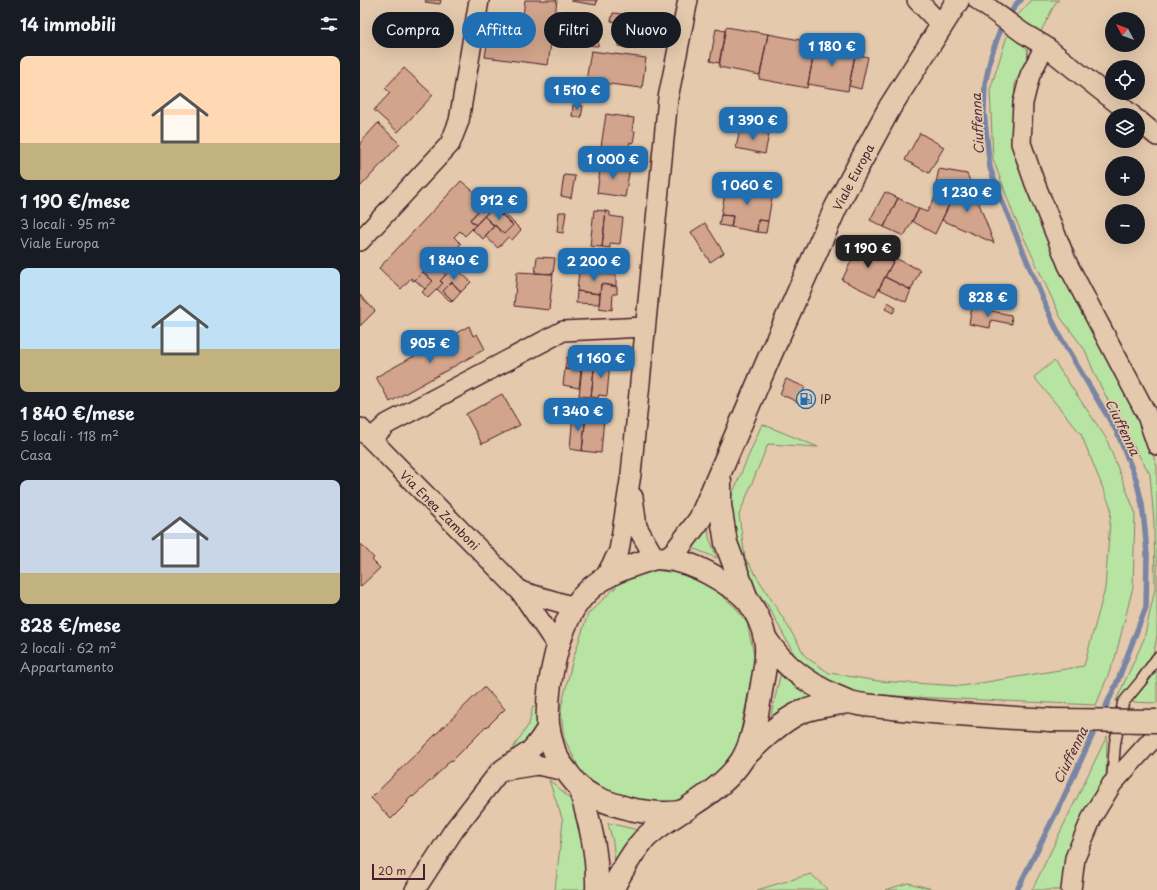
<!DOCTYPE html>
<html lang="it">
<meta charset="utf-8">
<style>
body{margin:0;font-family:"Playpen Sans",sans-serif;background:#242831;color:#f1f3f6;height:100vh;display:flex;flex-direction:column;font-size:15px;white-space:nowrap}
*{box-sizing:border-box;margin:0}
p{font-size:13px;color:#9ea1a6}
.icon{flex:none;width:22px;height:22px;fill:none;stroke:currentColor;stroke-width:2;stroke-linecap:round;stroke-linejoin:round}
.map{position:relative;flex:1;overflow:hidden}
.details{display:flex;flex-direction:column;background:#171b24;width:360px}
.details>*{flex:none}
.hud{position:absolute;left:12px;top:12px;width:380px;height:36px;display:flex;gap:8px}
.needle{width:26px;rotate:311deg}
.controls{position:absolute;left:745px;top:12px;display:grid;gap:8px}
.controls a{display:grid;place-items:center;width:40px;height:40px;border-radius:50%;background:#171b24;box-shadow:0 4px 16px #0002;font-size:20px}
.scale{position:absolute;left:12px;bottom:10px;width:53px;box-sizing:border-box;padding-left:4px;border:2px solid #4a1f2b;border-top:0;font-size:11px;line-height:14px;white-space:nowrap;color:#4a1f2b;-webkit-text-stroke:3px #e4c9ac;paint-order:stroke}
.price{position:absolute;translate:-50% -34px;padding:0 9px;border-radius:8px;background:#1f6fb2;color:#fff;font-size:13px;line-height:26px;filter:drop-shadow(0 1px 2px #0008)}
.price::after{content:'';position:absolute;left:50%;top:24px;width:12px;height:9px;margin-left:-6px;background:inherit;clip-path:polygon(0 0,100% 0,50% 100%)}
.price.on{background:#222;color:#fff}
ul{padding:0;list-style:none}
li{display:grid;align-content:center;gap:8px;height:212px;padding:0 20px}
li span{display:grid;place-items:center;height:124px;border-radius:8px;color:#555}
li>.icon{margin-inline-start:auto}
span .icon{width:72px;height:72px;fill:#fffc;stroke-width:1}
li b{font-size:17px}
h2{display:flex;justify-content:space-between;align-items:center;height:48px;padding:0 20px;font-size:17px}
.pill{padding:0 14px;border-radius:18px;background:#171b24;box-shadow:0 4px 16px #0002;font-size:14px;line-height:36px}
.pill.on{background:#1f6fb2;color:#fff}
main{display:flex;flex:1;min-height:0}
.map>svg:first-child{display:block}
.green{fill:#b7e4a2;stroke:#808266}
.lines{fill:none;stroke-linecap:round;stroke-linejoin:round}
.stream{stroke:#7985a4;stroke-width:5.5}
.building{fill:#d1a48b;stroke:#4a1f2b}
.service-casing{stroke:#4a1f2b;stroke-width:13}
.minor-casing{stroke:#4a1f2b;stroke-width:22}
.tertiary-casing{stroke:#4a1f2b;stroke-width:25}
.secondary-casing{stroke:#4a1f2b;stroke-width:25}
.service{stroke:#e4c9ac;stroke-width:10}
.minor{stroke:#e4c9ac;stroke-width:19}
.tertiary{stroke:#e4c9ac;stroke-width:22}
.secondary{stroke:#e4c9ac;stroke-width:22}
.secondary-bridge-casing{stroke:#4a1f2b;stroke-width:25;stroke-linecap:butt}
.secondary-bridge{stroke:#e4c9ac;stroke-width:22}
.labels{text-anchor:middle;dominant-baseline:central;stroke-width:3.5;stroke-linejoin:round;paint-order:stroke}
.street-label{font-size:12px;fill:#4a1f2b;stroke:#e4c9ac}
.poi-label{font-size:12px;fill:#4a1f2b;stroke:#e4c9ac;text-anchor:start}
.water-label{font-size:13px;font-style:italic;fill:#52303f;stroke:#e4c9ac}
</style>
<main>
<section class="details">
<h2>14 immobili<svg class="icon" aria-label="filters" viewBox="0 0 24 24"><path d="M4 7h16M4 17h16"/><circle cx="9" cy="7" r="2"/><circle cx="15" cy="17" r="2"/></svg></h2>
<ul>
<li><span style="background:linear-gradient(#ffd9b3 70%,#c2b280 0)"><svg class="icon" aria-label="home" viewBox="0 0 24 24"><path d="M3 11l9-7 9 7M6 9v11h12V9"/></svg></span><div><b>1 190 €/mese</b><p>3 locali · 95 m²</p><p>Viale Europa</p></div></li>
<li><span style="background:linear-gradient(#bfe0f5 65%,#c2b280 0)"><svg class="icon" aria-label="home" viewBox="0 0 24 24"><path d="M3 11l9-7 9 7M6 9v11h12V9"/></svg></span><div><b>1 840 €/mese</b><p>5 locali · 118 m²</p><p>Casa</p></div></li>
<li><span style="background:linear-gradient(#c9d6e8 75%,#c2b280 0)"><svg class="icon" aria-label="home" viewBox="0 0 24 24"><path d="M3 11l9-7 9 7M6 9v11h12V9"/></svg></span><div><b>828 €/mese</b><p>2 locali · 62 m²</p><p>Appartamento</p></div></li>
</ul>
</section>
<div class="map">
<svg width="797" height="890" viewBox="0 0 797 890">
<rect width="100%" height="100%" fill="#e4c9ac"/>
<filter id="ink" filterUnits="userSpaceOnUse"><feTurbulence type="fractalNoise" baseFrequency=".025" numOctaves="2"/><feDisplacementMap in="SourceGraphic" scale="8" xChannelSelector="R" yChannelSelector="G"/><feConvolveMatrix kernelMatrix="1 2 1 2 8 2 1 2 1" color-interpolation-filters="sRGB"/></filter>
<g filter="url(#ink)">
<path class="green" d="M672,0H699L696,2L679,35L655,18Z
M648,33L667,47L668,62L655,82L653,137L786,434L797,467V635L794,652L760,702L756,701L784,639L795,589L794,521L790,474L761,425L736,377L725,350L701,318L654,216L633,159L630,90Z
M694,361L746,438L775,512L773,587L755,658L736,705L552,697L482,692L441,667L407,604L384,575L366,509L402,424L458,447L408,444L379,515L385,558L423,618L446,657L469,673L518,681L602,686L724,666L745,589L751,508L721,434L674,377Z
M348,516L349,537L357,558L330,547Z
M293,570L326,574L354,589L376,608L387,623L395,659L376,754L360,773L332,794L308,804L282,803L246,791L222,774L204,738L203,731L201,708L213,659L228,614L262,581Z
M422,668L438,688L462,700L409,724Z
M797,671V703L772,702Z
M173,706H178V726L172,740L153,753L151,751L169,724Z
M747,736L746,781L705,890H672Z
M189,780L199,788L215,805L225,824L228,890H195L203,821Z
M248,823L282,831L268,843L255,861L253,842Z
M451,874L468,890H397Z
M548,883L577,890H525Z"/>
<g class="lines">
<path class="stream" d="M661,0L657,3L641,28L631,56L625,84L624,112L630,168L639,194L691,318L703,342L757,432L776,479L782,504L785,530L787,555L786,607L758,680L742,715
M657,890L703,799L737,725"/>
</g>
<path class="building" d="M66,0H81L80,4L65,2Z
M165,0H197L188,65L125,57L130,25L161,30Z
M211,0H237L236,5L211,1Z
M253,13L263,14L262,23L251,21Z
M263,14L282,17L281,21L289,23L285,45L277,43L276,49L258,46Z
M366,27L408,34L400,75L359,67Z
M356,29L365,31L359,63L350,61Z
M223,30H229V33L239,34L238,46L222,45Z
M408,34L456,43L447,88L399,79Z
M456,43L496,51L488,91L448,84Z
M231,51L286,58L282,88L226,81Z
M495,54L508,57L501,89L489,86Z
M44,68L73,95L38,132L14,110L30,93L25,88Z
M213,105L223,106L221,118L212,116Z
M246,114L274,118L272,131H275L273,143L270,142L268,152L241,147Z
M18,123L40,144L0,187V143Z
M380,129L409,134L405,154L376,148Z
M560,133L584,147L569,173L545,160Z
M241,163L270,167L265,197L237,193Z
M579,169L607,174L613,188L599,184L575,234L552,221L559,209L567,212L581,186L576,183Z
M204,175L215,176L211,198L201,196Z
M101,181L123,199L116,207L119,210L110,220L116,225L105,236L100,231L94,237L101,244L91,254L85,248L55,280L53,281L51,278L41,289L19,268Z
M367,183L413,191L408,221L398,220L397,232L371,227L373,216L361,215Z
M599,184L613,188L634,243L582,220Z
M525,192L538,198L524,227L510,220Z
M538,198L559,209L544,236L524,227Z
M123,199L127,203L128,202L142,215L141,216L132,208L116,225L110,220L119,210L116,207Z
M132,208L141,216L142,215L153,225L144,234L124,216Z
M234,210L246,211L242,247L230,246Z
M246,211L250,212V216L263,218L260,244L250,243V248L242,247Z
M199,212H206L203,233L197,232Z
M144,213L161,230L152,240L148,237L138,248L125,236L135,225L144,234L153,225L142,215Z
M361,215L373,216L371,227L359,225Z
M124,216L134,226L123,239L112,229Z
M398,220L408,221L406,233L397,232Z
M345,223L364,253L350,262L331,232Z
M501,241L535,258L515,296L482,280Z
M177,257L195,258L193,274L175,273Z
M535,258L560,270L551,290L525,277Z
M72,261L86,275L80,281L83,283L68,298L62,292L73,281L63,272Z
M94,266L111,282L101,292L92,282L83,291L93,301L91,302L77,289L83,283L80,281Z
M219,271L256,275V286L241,284L240,294L217,291Z
M63,272L73,281L65,289L55,280Z
M157,272L193,274L189,310L154,306Z
M525,277L551,290L546,302L519,289Z
M92,282L101,292L93,301L83,291Z
M241,284L257,287V294H253L252,310L239,308Z
M646,284L652,297L638,303L632,290Z
M217,291L240,294L239,304L216,303Z
M0,295L15,311L0,326Z
M528,302L536,307L533,313L525,309Z
M612,307L651,315L652,324L631,320L630,328L609,324Z
M109,326L113,336L117,334L125,349L30,402L16,377Z
M207,357L223,358L221,370L205,369Z
M223,358L235,360L231,397L219,396Z
M235,360L250,362L247,396L239,395L238,398L231,397Z
M205,369L221,370L219,388L203,385Z
M426,379L445,387L438,402L420,394Z
M142,394L160,425L122,444L106,414Z
M213,413L226,415L222,451L210,449Z
M226,415L244,417L241,453L222,451Z
M1,544L14,558L12,560L20,568L0,587V545Z
M124,687L145,709L127,727L126,726L122,730V731L92,761L91,760L86,764L87,765L53,797L52,796L47,801L48,802L31,819L11,798Z"/>
<g class="lines">
<defs>
<path id="service" d="M752,782L755,743L763,703L781,681L797,658"/>
<path id="minor" d="M557,0L582,26
M618,0L663,33L685,46L670,75L663,103L661,143L674,181L708,265L786,413L797,445
M685,46L772,115
M778,120L797,136
M0,241L90,144L99,121L119,0
M0,428L160,591L198,647
M11,439L27,424L203,331L284,327
M273,497L277,527L295,558
M245,577L259,551L271,474L308,98L328,0
M160,591L215,607
M146,770L177,765L206,771
M55,890L94,830L139,772C148,764 159,759 168,752C177,745 182,735 188,726
M711,890L715,858L733,815L752,784L797,734"/>
<path id="tertiary" d="M360,481V505L366,543L387,599
M308,558L316,551L340,519L409,358L476,207L530,107L598,0"/>
<path id="secondary" d="M295,558C322,558 346,570 368,585C375,589 383,595 388,601C396,611 403,627 405,639C409,655 403,675 401,691C397,714 394,739 382,760C370,779 351,793 332,805C329,807 326,810 323,811C311,815 283,812 270,809C252,804 226,797 214,781C208,773 199,763 195,753C192,745 189,733 188,724C186,687 198,620 226,593C245,573 270,566 295,558Z
M406,639C424,668 456,689 487,701C499,706 519,706 532,708C585,714 638,717 690,720
M385,756C401,741 419,723 439,713C454,706 472,705 488,702
M220,789C230,823 238,853 237,890
M252,890C260,874 269,858 280,844C291,830 308,821 322,811"/>
</defs>
<use href="#service" class="service-casing"/>
<use href="#minor" class="minor-casing"/>
<use href="#tertiary" class="tertiary-casing"/>
<use href="#secondary" class="secondary-casing"/>
<use href="#service" class="service"/>
<use href="#minor" class="minor"/>
<use href="#tertiary" class="tertiary"/>
<use href="#secondary" class="secondary"/>
<defs>
<path id="secondary-bridge" d="M690,720L797,721"/>
</defs>
<use href="#secondary-bridge" class="secondary-bridge-casing"/>
<use href="#secondary-bridge" class="secondary-bridge"/>
</g>
</g>
<defs>
<symbol id="fuel-ring" viewBox="-11 -11 22 22"><circle r="9.5" fill="#e4c9ac" stroke="#1f6fb2" stroke-width="1.5"/><path d="M-5.5-6h7V0h2V4h1.3V-2.5L3-4.5l.8-.8L6-3V5H2.5V1h-1V6h-7ZM-4.2-4.7v3.2H.2V-4.7Z" fill="#1f6fb2"/></symbol>
</defs>
<g fill-rule="evenodd">
<use href="#fuel-ring" x="435" y="388" width="22" height="22"/>
</g>
<g class="labels">
<g class="street-label">
<text transform="translate(493 177) rotate(-62)">Viale Europa</text>
<text transform="translate(80 510) rotate(45)">Via Enea Zamboni</text>
</g>
<g class="poi-label">
<text x="460" y="399">IP</text>
</g>
<g class="water-label">
<text transform="translate(617 124) rotate(-93)">Ciuffenna</text>
<text transform="translate(763 427) rotate(64)">Ciuffenna</text>
<text transform="translate(710 755) rotate(-64)">Ciuffenna</text>
</g>
</g>
</svg>
<div class="controls">
<a><svg class="needle" viewBox="-14 -14 28 28"><path d="M0-13l5 13h-10z" fill="#e53935"/><path d="M0 13l5-13h-10z" fill="#9ea1a6"/></svg></a>
<a><svg class="icon" aria-label="locate" viewBox="0 0 24 24"><circle cx="12" cy="12" r="6"/><path d="M12 2v4M12 18v4M2 12h4M18 12h4"/></svg></a>
<a><svg class="icon" aria-label="layers" viewBox="0 0 24 24"><path d="M12 4l9 5-9 5-9-5zM3 14l9 5 9-5"/></svg></a>
<a>+</a>
<a>−</a>
</div>
<div class="scale">20 m</div>
<b class="price" style="left:472px;top:67px">1 180 €</b>
<b class="price" style="left:217px;top:111px">1 510 €</b>
<b class="price" style="left:393px;top:141px">1 390 €</b>
<b class="price" style="left:253px;top:180px">1 000 €</b>
<b class="price" style="left:387px;top:206px">1 060 €</b>
<b class="price" style="left:607px;top:213px">1 230 €</b>
<b class="price" style="left:139px;top:221px">912 €</b>
<b class="price on" style="left:508px;top:269px">1 190 €</b>
<b class="price" style="left:94px;top:281px">1 840 €</b>
<b class="price" style="left:234px;top:282px">2 200 €</b>
<b class="price" style="left:628px;top:318px">828 €</b>
<b class="price" style="left:70px;top:364px">905 €</b>
<b class="price" style="left:241px;top:379px">1 160 €</b>
<b class="price" style="left:218px;top:432px">1 340 €</b>
<div class="hud">
<a class="pill">Compra</a>
<a class="pill on">Affitta</a>
<a class="pill">Filtri</a>
<a class="pill">Nuovo</a>
</div>
</div>
</main>
